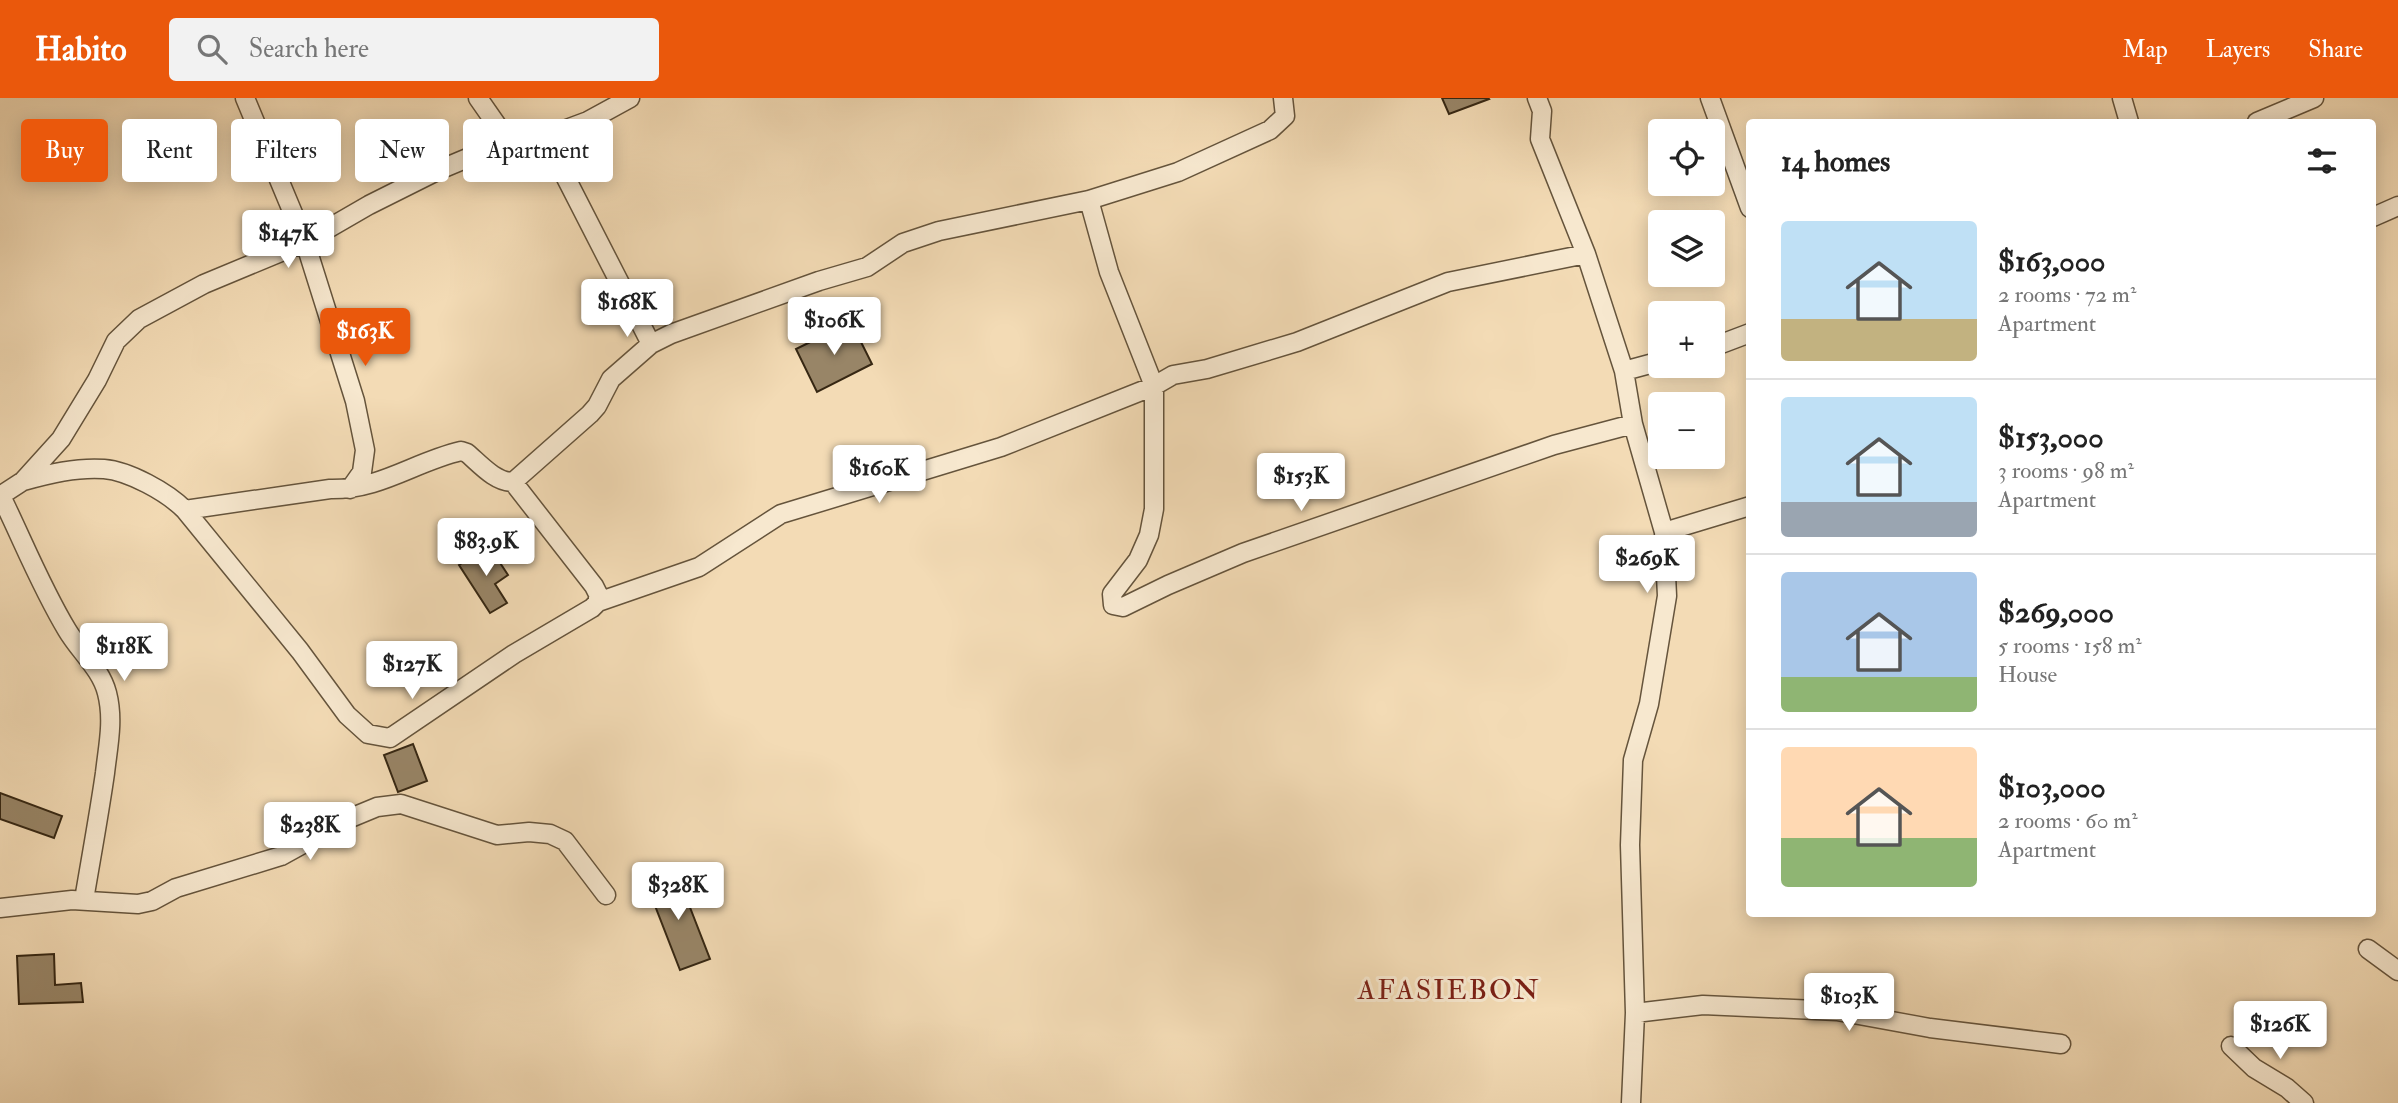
<!DOCTYPE html>
<meta charset="utf-8">
<style>
body{margin:0;font-family:"IM FELL Double Pica",serif;background:#f2f2f2;color:#222;height:100vh;display:flex;flex-direction:column;font-size:26px;white-space:nowrap}
*{box-sizing:border-box;margin:0}
p{font-size:23px;color:#767676}
.icon{flex:none;width:38px;height:38px;fill:none;stroke:currentColor;stroke-width:2;stroke-linecap:round;stroke-linejoin:round}
.map{position:relative;flex:1;overflow:hidden}
.side{position:absolute;left:1746px;top:21px;width:630px;height:798px;display:flex;flex-direction:column;background:#fff;border-radius:7px;box-shadow:0 4px 18px #0003}
.side>*{flex:none}
.guide{position:absolute;left:21px;top:21px;width:665px;height:63px;display:flex;gap:14px}
.buttons{position:absolute;left:1648px;top:21px;display:grid;gap:14px}
.buttons a{display:grid;place-items:center;width:77px;height:77px;border-radius:7px;background:#fff;box-shadow:0 4px 18px #0003;font-size:35px}
.price{position:absolute;translate:-50% -60px;padding:0 16px;border-radius:7px;background:#fff;color:#222;font-size:23px;line-height:46px;filter:drop-shadow(0 2px 4px #0008)}
.price::after{content:'';position:absolute;left:50%;top:42px;width:21px;height:16px;margin-left:-10px;background:inherit;clip-path:polygon(0 0,100% 0,50% 100%)}
.price.active{background:#ea580c;color:#fff}
ul{padding:0;list-style:none}
li{display:flex;align-items:center;gap:21px;height:175px;padding:0 35px}
li+li{border-top:2px solid #e0e0e0}
li span{display:grid;place-items:center;flex:none;width:196px;height:140px;border-radius:7px;color:#555}
li>.icon{margin-inline-start:auto}
span .icon{width:84px;height:84px;fill:#fffc;stroke-width:1}
li b{font-size:30px}
h2{display:flex;justify-content:space-between;align-items:center;height:84px;padding:0 35px;font-size:30px}
.tag{padding:0 24px;border-radius:7px;background:#fff;box-shadow:0 4px 18px #0003;font-size:24px;line-height:63px}
.tag.active{background:#ea580c;color:#fff}
header{display:flex;align-items:center;gap:42px;box-sizing:border-box;height:98px;padding:0 35px;background:#ea580c;color:#fff}
header strong{font-size:33px}
nav{display:flex;gap:38px;margin-inline-start:auto;font-size:24px}
.search{width:490px;height:63px;background:#f2f2f2;display:flex;align-items:center;gap:18px;box-sizing:border-box;padding:0 24px;border-radius:7px;color:#767676;font-size:26px}
.map>svg:first-child{display:block}
.building{fill:#988567;stroke:#362713;stroke-width:2}
.lines{fill:none;stroke-linecap:round;stroke-linejoin:round}
.minor-casing{stroke:#65543c;stroke-width:21}
.minor{stroke:#f7e8cf;stroke-width:18}
.labels{text-anchor:middle;dominant-baseline:central;stroke-width:6;stroke-linejoin:round;paint-order:stroke}
.quarter-label{font-size:28px;letter-spacing:2px;fill:#7a1f14;stroke:#f7e8cf}
</style>
<header>
<strong>Habito</strong>
<div class="search"><svg class="icon" aria-label="search" viewBox="0 0 24 24"><circle cx="10" cy="10" r="6"/><path d="M15 15l6 6"/></svg>Search here</div>
<nav><a>Map</a><a>Layers</a><a>Share</a></nav>
</header>
<div class="map">
<svg width="2398" height="1005" viewBox="0 0 2398 1005">
<rect width="100%" height="100%" fill="#f3dbb5"/>
<filter id="stains"><feTurbulence type="fractalNoise" baseFrequency=".00286" numOctaves="4"/><feColorMatrix values="0 0 0 0 .2 0 0 0 0 .09 0 0 0 0 .02 0 0 0 .5 -.17"/></filter>
<radialGradient id="worn" r=".72"><stop offset=".6" stop-color="#630" stop-opacity="0"/><stop offset="1" stop-color="#630" stop-opacity=".3"/></radialGradient>
<path class="building" d="M1442,0H1488L1489,1L1449,16Z
M851,224L872,266L817,294L796,251Z
M489,448L508,477L495,486L507,505L490,515L459,467Z
M413,646L427,683L398,694L384,657Z
M0,695L62,718L54,740L0,721Z
M677,776L710,861L680,872L647,787Z
M54,856L55,887L81,885L83,904L19,906L17,858Z"/>
<g class="lines">
<defs>
<path id="minor" d="M245,0L305,144L355,303L365,352L362,374L350,391
M478,0L508,43
M1537,0L1542,13L1540,41L1586,156L1624,273L1633,326L1664,434L1667,498L1649,606L1633,662L1630,747L1635,915L1631,1005
M1710,0L1750,110
M2122,0L2129,24
M2257,24L2314,0
M545,39L651,246
M1089,102L1109,174L1154,288L1173,277L1207,271L1297,244L1448,184L1586,156
M2373,119L2398,108
M1713,249L1750,235
M1624,273L1661,263
M23,383C49,376 76,369 104,371C129,373 167,394 185,412L330,391C380,392 414,364 461,353L467,355C480,366 495,384 513,384L590,316L597,308L611,281L651,246L671,236L819,183L867,169L903,145L939,133L1089,102L1178,74L1270,32L1285,18L1283,0
M0,398L23,383L61,341L97,282L116,243L139,221L204,186L305,144L369,107L439,72L508,43L545,39L588,23L630,0
M1,398C23,443 41,489 67,532C80,554 101,571 107,595C114,622 108,648 105,675C99,717 91,760 84,802
M185,412L300,553L347,617L368,636L390,640L514,556L592,510L598,504V496L594,488L513,384
M1664,434L1750,408
M598,504L699,469L781,416L1001,349L1154,288V411L1149,437L1138,462L1112,496L1113,507L1123,509L1168,487L1243,455L1554,347L1633,326
M0,810L72,802L138,806L152,803L176,790L281,758L348,721L377,709L401,706L497,737L529,734L550,736L565,743L606,797
M2368,851L2398,873
M1635,915L1703,907L1837,913L1930,930L2061,946
M2231,948L2254,970L2287,990L2304,1005"/>
</defs>
<use href="#minor" class="minor-casing"/>
<use href="#minor" class="minor"/>
</g>
<g class="labels">
<g class="quarter-label">
<text x="1449" y="892">AFASIEBON</text>
</g>
</g>
<rect width="100%" height="100%" filter="url(#stains)"/>
<rect width="100%" height="100%" fill="url(#worn)"/>
</svg>
<div class="buttons">
<a><svg class="icon" aria-label="locate" viewBox="0 0 24 24"><circle cx="12" cy="12" r="6"/><path d="M12 2v4M12 18v4M2 12h4M18 12h4"/></svg></a>
<a><svg class="icon" aria-label="layers" viewBox="0 0 24 24"><path d="M12 4l9 5-9 5-9-5zM3 14l9 5 9-5"/></svg></a>
<a>+</a>
<a>−</a>
</div>
<b class="price" style="left:288px;top:172px">$147K</b>
<b class="price" style="left:627px;top:241px">$168K</b>
<b class="price" style="left:834px;top:259px">$106K</b>
<b class="price active" style="left:365px;top:270px">$163K</b>
<b class="price" style="left:879px;top:407px">$160K</b>
<b class="price" style="left:1301px;top:415px">$153K</b>
<b class="price" style="left:486px;top:480px">$83.9K</b>
<b class="price" style="left:1647px;top:497px">$269K</b>
<b class="price" style="left:124px;top:585px">$118K</b>
<b class="price" style="left:412px;top:603px">$127K</b>
<b class="price" style="left:310px;top:764px">$238K</b>
<b class="price" style="left:678px;top:824px">$328K</b>
<b class="price" style="left:1849px;top:935px">$103K</b>
<b class="price" style="left:2280px;top:963px">$126K</b>
<div class="guide">
<a class="tag active">Buy</a>
<a class="tag">Rent</a>
<a class="tag">Filters</a>
<a class="tag">New</a>
<a class="tag">Apartment</a>
</div>
<section class="side">
<h2>14 homes<svg class="icon" aria-label="filters" viewBox="0 0 24 24"><path d="M4 7h16M4 17h16"/><circle cx="9" cy="7" r="2"/><circle cx="15" cy="17" r="2"/></svg></h2>
<ul>
<li><span style="background:linear-gradient(#bfe0f5 70%,#c2b280 0)"><svg class="icon" aria-label="home" viewBox="0 0 24 24"><path d="M3 11l9-7 9 7M6 9v11h12V9"/></svg></span><div><b>$163,000</b><p>2 rooms · 72 m²</p><p>Apartment</p></div></li>
<li><span style="background:linear-gradient(#bfe0f5 75%,#9aa5b1 0)"><svg class="icon" aria-label="home" viewBox="0 0 24 24"><path d="M3 11l9-7 9 7M6 9v11h12V9"/></svg></span><div><b>$153,000</b><p>3 rooms · 98 m²</p><p>Apartment</p></div></li>
<li><span style="background:linear-gradient(#a9c7e8 75%,#8fb573 0)"><svg class="icon" aria-label="home" viewBox="0 0 24 24"><path d="M3 11l9-7 9 7M6 9v11h12V9"/></svg></span><div><b>$269,000</b><p>5 rooms · 158 m²</p><p>House</p></div></li>
<li><span style="background:linear-gradient(#ffd9b3 65%,#8fb573 0)"><svg class="icon" aria-label="home" viewBox="0 0 24 24"><path d="M3 11l9-7 9 7M6 9v11h12V9"/></svg></span><div><b>$103,000</b><p>2 rooms · 60 m²</p><p>Apartment</p></div></li>
</ul>
</section>
</div>
